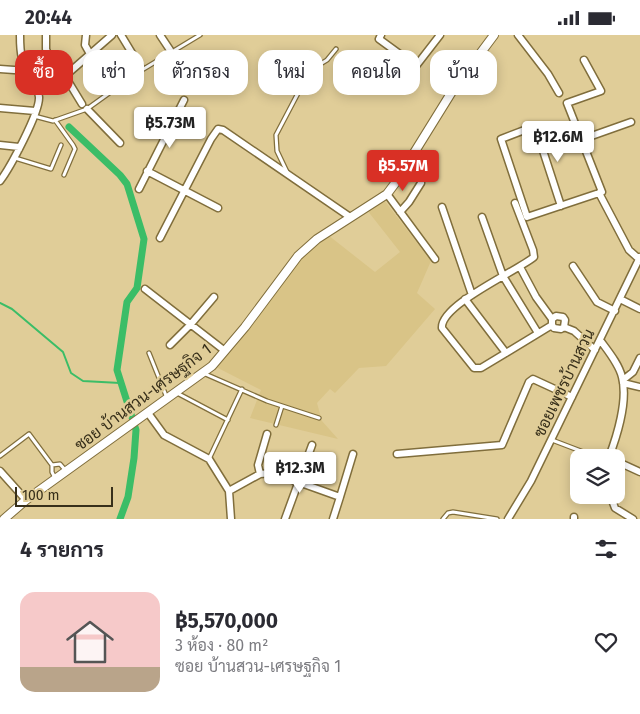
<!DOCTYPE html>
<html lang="th">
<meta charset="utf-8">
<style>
body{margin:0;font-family:"Fira Sans",Sarabun,sans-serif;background:#f2f2f3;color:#2b2b33;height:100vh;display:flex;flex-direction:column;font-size:19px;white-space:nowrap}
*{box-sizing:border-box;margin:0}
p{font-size:16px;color:#7c7c81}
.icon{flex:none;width:28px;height:28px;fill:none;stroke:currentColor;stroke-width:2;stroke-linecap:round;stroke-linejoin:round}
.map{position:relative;height:484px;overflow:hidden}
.sheet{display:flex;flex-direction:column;background:#fff;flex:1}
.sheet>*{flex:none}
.top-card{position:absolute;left:15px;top:15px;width:610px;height:45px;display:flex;gap:10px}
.controls{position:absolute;left:570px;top:414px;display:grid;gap:10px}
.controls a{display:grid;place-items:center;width:55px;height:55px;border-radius:10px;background:#fff;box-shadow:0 2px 12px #0003;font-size:25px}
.scale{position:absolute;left:15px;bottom:12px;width:98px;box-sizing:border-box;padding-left:5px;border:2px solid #372f1a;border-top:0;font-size:14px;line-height:18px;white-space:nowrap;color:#372f1a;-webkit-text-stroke:4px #e0cd98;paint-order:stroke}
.price{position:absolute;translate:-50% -42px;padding:0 11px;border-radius:5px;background:#fff;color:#222;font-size:16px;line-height:32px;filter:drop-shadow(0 1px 2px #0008)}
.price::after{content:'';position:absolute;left:50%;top:30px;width:15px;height:11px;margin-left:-8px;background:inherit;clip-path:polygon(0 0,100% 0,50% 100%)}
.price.active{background:#d93025;color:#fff}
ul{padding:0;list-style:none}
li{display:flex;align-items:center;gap:15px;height:125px;padding:0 20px}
li span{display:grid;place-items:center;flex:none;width:140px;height:100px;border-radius:15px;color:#555}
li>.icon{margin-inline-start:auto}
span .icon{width:60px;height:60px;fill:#fffc;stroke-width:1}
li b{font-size:21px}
h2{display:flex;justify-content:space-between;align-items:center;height:60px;padding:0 20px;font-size:21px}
.tag{padding:0 18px;border-radius:15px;background:#fff;box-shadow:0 2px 12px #0003;font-size:18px;line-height:45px}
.tag.active{background:#d93025;color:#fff}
.status{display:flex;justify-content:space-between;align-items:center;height:35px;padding:0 25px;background:#fff;direction:ltr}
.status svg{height:14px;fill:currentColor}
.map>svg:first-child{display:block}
.built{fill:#d9c487}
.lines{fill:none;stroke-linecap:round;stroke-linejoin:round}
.stream{stroke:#3bbd67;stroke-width:2}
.canal{stroke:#3bbd67;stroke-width:7}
.service-casing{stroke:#806e3c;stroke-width:5.5}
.minor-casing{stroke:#806e3c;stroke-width:9}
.tertiary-casing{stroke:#806e3c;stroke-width:10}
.service{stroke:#fff;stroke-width:3}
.minor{stroke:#fff;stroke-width:6}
.tertiary{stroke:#fff;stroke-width:8}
.labels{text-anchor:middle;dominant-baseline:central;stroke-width:5;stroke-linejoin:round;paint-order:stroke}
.street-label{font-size:16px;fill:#372f1a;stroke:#e0cd98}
</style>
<div class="status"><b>20:44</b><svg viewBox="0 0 49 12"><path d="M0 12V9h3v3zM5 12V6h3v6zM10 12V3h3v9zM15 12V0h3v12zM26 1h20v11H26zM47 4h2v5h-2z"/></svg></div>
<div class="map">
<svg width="640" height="484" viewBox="0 0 640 484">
<rect width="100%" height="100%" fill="#e0cd98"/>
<path class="built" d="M384,165L431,226L417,258L435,274L386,331L359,333L335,358L330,354L317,368L322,386L338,404L250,383L261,355L214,331L299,224L328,200L375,237L400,217L367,175Z"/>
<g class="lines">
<path class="stream" d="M0,268L12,274L63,317L71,338L83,346L120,348"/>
<path class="canal" d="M69,92L120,140L127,149L144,204L137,253L127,267L117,335L136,395L134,423L128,462L120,484"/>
<defs>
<path id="service" d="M34,81L53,86L87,74L137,38L200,0
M55,85L73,110L75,114L64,140
M15,123L51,134L61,110
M287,137L277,116L276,100L306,43L314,33L327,25L336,14
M149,318L167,363
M203,338L267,366L319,383
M177,358L228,385
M276,390L282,371
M552,405L586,418
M0,421L29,399L52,430
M209,424L242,354
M55,443L52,437V430L60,429L66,436
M443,484L448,478L453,477L497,484"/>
<path id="minor" d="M46,0V14L57,43
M86,0L85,10L108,51
M121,0L141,33
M160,0L170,15
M381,0L379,4L416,31L440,0
M518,0L548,39L559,58
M0,34L28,36
M65,41L82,69
M35,49L65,41L112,0
M0,73L35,76
M87,74L120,108
M583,104L631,87
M0,110L19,112V114
M147,136L218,173
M0,146C10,133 40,77 39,62C38,48 25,36 22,23C20,16 20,7 20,0
M139,154L184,65
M599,158L629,215L639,224
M387,159L435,224
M515,168L533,215L534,222C517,236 440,270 442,293L474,333H481L552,290
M561,171L535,91L501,104L527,182L602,157L567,68L601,56L584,25
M442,172L472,260
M400,177L409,167L421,148
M482,182L503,241L538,298
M160,203L211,104L218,94L223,95L350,182
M573,231L597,267L615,276
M520,232L536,262L552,284
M145,254L225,316
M465,264L506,318
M620,264L640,274
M564,292L565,285L563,282L556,281L552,284V290L554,293L561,294L564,292L574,296L595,315
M600,305C608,316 619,329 622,342C628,365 617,401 609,422
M170,310L191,289L214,262
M623,345L633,337L640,323
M623,348L640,352
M148,378L164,400L209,424L229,456L231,484
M397,419L502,410L529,347L533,344L572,362
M616,426L640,437
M0,436L26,465
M260,439L273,438L340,462L333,484
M229,456L260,439L258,430L267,399
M610,460L615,473L633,484
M340,462L353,419
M574,482V484
M285,484L312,410
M508,484L531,446L640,222"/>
<path id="tertiary" d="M4,484L26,465L212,331L245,292L298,221L317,204L387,159L396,147L453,55L494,0"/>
</defs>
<use href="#service" class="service-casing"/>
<use href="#minor" class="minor-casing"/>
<use href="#tertiary" class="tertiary-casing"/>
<use href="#service" class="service"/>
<use href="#minor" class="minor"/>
<use href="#tertiary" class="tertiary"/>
</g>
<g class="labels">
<g class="street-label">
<text transform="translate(564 348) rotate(-64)">ซอยเพชรบ้านสวน</text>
<text transform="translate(143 362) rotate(-37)">ซอย บ้านสวน-เศรษฐกิจ 1</text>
</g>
</g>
</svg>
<div class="controls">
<a><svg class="icon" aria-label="layers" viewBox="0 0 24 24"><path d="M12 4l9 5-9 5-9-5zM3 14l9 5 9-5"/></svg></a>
</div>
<div class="scale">100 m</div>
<b class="price" style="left:170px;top:114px">฿5.73M</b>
<b class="price" style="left:558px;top:128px">฿12.6M</b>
<b class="price active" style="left:403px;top:157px">฿5.57M</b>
<b class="price" style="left:300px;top:459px">฿12.3M</b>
<div class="top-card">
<a class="tag active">ซื้อ</a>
<a class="tag">เช่า</a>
<a class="tag">ตัวกรอง</a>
<a class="tag">ใหม่</a>
<a class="tag">คอนโด</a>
<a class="tag">บ้าน</a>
</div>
</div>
<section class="sheet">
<h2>4 รายการ<svg class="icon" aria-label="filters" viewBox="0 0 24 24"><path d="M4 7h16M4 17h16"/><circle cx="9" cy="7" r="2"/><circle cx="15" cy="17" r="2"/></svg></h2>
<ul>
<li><span style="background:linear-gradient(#f6c9c9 75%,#b9a48a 0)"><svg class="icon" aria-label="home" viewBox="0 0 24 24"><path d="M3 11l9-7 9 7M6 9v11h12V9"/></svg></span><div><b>฿5,570,000</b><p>3 ห้อง · 80 m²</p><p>ซอย บ้านสวน-เศรษฐกิจ 1</p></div><svg class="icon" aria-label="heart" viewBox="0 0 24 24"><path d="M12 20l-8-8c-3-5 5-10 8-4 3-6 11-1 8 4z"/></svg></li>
</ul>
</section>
